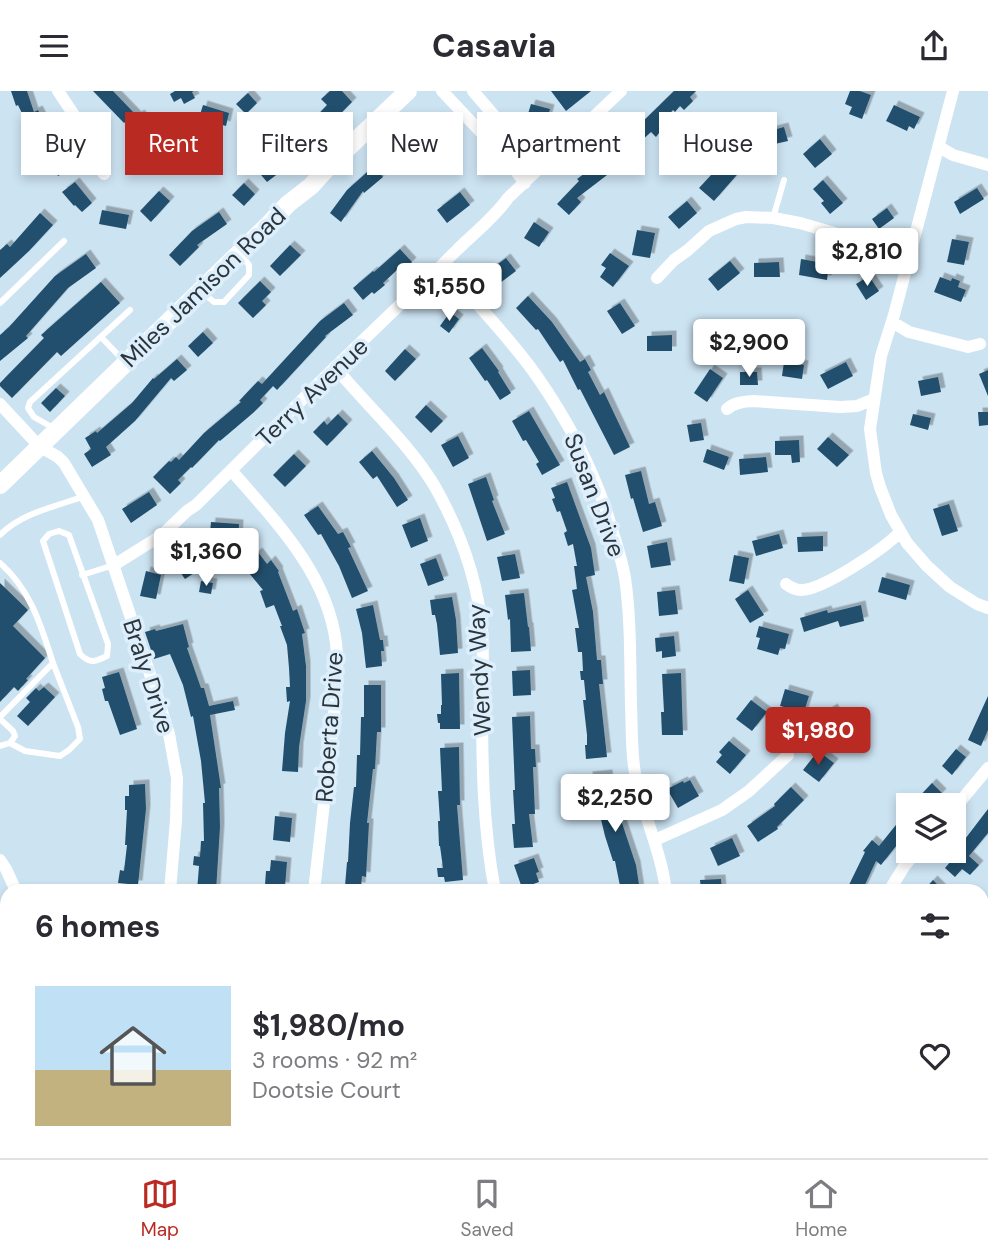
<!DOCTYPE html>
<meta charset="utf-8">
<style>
body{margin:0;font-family:"DM Sans",sans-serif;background:#f7f7f7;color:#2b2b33;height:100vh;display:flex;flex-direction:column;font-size:26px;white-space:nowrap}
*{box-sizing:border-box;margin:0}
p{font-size:23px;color:#7c7c81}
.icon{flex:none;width:38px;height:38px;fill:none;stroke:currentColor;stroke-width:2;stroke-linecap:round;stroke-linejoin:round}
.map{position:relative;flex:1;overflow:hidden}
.panel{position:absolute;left:0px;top:793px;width:989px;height:275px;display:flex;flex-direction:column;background:#fff;border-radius:21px 21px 0 0;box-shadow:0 4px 10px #0003}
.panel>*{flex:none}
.top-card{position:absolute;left:21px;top:21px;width:947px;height:63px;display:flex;gap:14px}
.controls{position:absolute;left:896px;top:702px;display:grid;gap:14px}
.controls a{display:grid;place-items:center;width:70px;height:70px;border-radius:0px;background:#fff;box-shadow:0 4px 10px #0003;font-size:35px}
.price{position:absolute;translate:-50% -60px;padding:0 16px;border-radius:7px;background:#fff;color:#222;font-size:23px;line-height:46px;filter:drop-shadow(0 2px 4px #0008)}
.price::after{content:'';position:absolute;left:50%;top:42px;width:21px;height:16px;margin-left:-10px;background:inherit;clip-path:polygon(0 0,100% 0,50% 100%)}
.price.selected{background:#b92a22;color:#fff}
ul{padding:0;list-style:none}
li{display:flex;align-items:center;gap:21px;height:175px;padding:0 35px}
li span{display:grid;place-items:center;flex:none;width:196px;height:140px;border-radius:0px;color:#555}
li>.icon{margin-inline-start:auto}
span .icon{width:84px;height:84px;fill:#fffc;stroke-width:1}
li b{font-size:30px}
h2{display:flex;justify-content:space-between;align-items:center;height:84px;padding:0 35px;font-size:30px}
.tag{padding:0 24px;border-radius:0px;background:#fff;box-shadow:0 4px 10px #0003;font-size:24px;line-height:63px}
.tag.selected{background:#b92a22;color:#fff}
header{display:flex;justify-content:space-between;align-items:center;height:91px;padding:0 35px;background:#fff;font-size:32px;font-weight:800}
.menu{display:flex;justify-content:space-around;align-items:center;height:98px;border-top:2px solid #e1e1e2;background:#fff;font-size:19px;color:#7c7c81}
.menu a{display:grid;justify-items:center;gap:4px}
.menu .selected{color:#b92a22}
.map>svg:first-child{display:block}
.building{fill:#20506d;filter:url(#shadow)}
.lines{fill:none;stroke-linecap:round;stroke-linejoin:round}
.service{stroke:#fff;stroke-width:6}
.minor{stroke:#fff;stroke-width:12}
.secondary{stroke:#fff;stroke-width:18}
.labels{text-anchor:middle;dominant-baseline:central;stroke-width:7;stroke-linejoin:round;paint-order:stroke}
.street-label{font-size:24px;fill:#2c353b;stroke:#ddeffc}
</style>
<header><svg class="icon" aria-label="menu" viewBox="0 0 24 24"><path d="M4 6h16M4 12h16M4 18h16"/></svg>Casavia<svg class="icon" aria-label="share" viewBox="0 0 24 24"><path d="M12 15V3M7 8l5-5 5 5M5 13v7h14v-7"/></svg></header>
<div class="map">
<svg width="988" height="1067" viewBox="0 0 988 1067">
<defs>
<filter id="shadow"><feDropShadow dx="4.5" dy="-4.5" stdDeviation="0" flood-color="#0004"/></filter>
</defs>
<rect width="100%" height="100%" fill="#cce3f2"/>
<path class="building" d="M11,0H27L34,21L38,19L51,44L38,51L34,43L28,46L24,37L28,35L18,14L16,15Z
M93,0H113L137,25L140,23L158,44L148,52L127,29L124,32Z
M175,0H194L192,1L195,7L184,13L181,7L174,11L170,3Z
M330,0H342L352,11L292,72L267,91L256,78L280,59L282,61L327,14L321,8Z
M551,0H591L566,20Z
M674,0H696L690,6L693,10L684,19L680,15L675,21L673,19L659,34L663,37L656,46L651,41L609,79L611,81L577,107L581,111L569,124L557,113L579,90L577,88L608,65L606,63L628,42L629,44Z
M850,0H860L871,4L862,28L849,23L852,16L845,13Z
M248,2L257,12L246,23L236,13Z
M531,13L550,18L545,37L534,34L536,29L527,26Z
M203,14L229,22L226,35L199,27Z
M894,14L920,26L914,38L909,35L907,40L886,30Z
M437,33L450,41L438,60L424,51L398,75L387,63L406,45L411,50L421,34L432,41Z
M784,36L788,50L766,55L762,42Z
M739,47L756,62L714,110L699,97L713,82L715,84L736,59L732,55Z
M820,48L832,63L815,77L803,63Z
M168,54L175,80L160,84L153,58Z
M59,58L71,78L58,85L47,65Z
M374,75L383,86L364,102L363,100L341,131L330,122L347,99Z
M823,89L843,112L830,123L821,112L824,110L813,98Z
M75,91L92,112L82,121L75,114L74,115L62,101Z
M244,92L255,103L244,115L232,104Z
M977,97L984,108L960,123L954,111Z
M159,100L170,110L151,131L140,120Z
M460,101L470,114L447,132L437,119Z
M687,110L697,122L679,138L668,126Z
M887,117L894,127L879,138L872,128Z
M102,119L129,124L126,138L99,133Z
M219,121L227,133L197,154L199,156L180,175L169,164L192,140Z
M40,122L53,134L29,160L0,187V159L7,153L10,156Z
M534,131L549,141L539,156L524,147Z
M637,139L655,142L650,167L632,164Z
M952,148L969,151L964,174L947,171Z
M290,154L301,164L280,185L270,175Z
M400,158L412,171L401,181L398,178L383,192L385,194L374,203L372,201L363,209L353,197L373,180L374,181Z
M610,162L629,175L613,196L600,186L606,177L601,174Z
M86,163L96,177L68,197L26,245L28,247L0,270V244L9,236L55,185Z
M506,167L516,180L500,192L490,179Z
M801,168L829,173L827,189L799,184Z
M730,170L740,182L718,200L708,188Z
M779,171L780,186H754V172Z
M869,185L879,200L866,209L856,193Z
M940,186L951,190L952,187L960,190L958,196L966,199L961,211L934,201Z
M260,190L271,201L262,210L266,214L253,227L238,212Z
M101,191L120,212L61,265L57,261L12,307L0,295V292L44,247L41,244Z
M528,205L552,231L580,271L585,268L591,279L588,281L600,304L604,301L630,356L614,364L580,298L578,299L563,269L560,271L538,238L536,239L516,217Z
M344,212L353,224L325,245L326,246L277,299L273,295L260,309L263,312L253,322L220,350L219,349L192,377L191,376L178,389L181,392L170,403L153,386L169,370L171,371L176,366L179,369L204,342L241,311L239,310L258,290L262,293L320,230Z
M620,212L635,235L622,243L607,220Z
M450,221L459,228L449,242L440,235Z
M203,241L213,252L198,266L188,255Z
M672,244V260H647V245Z
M482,257L499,280L498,281L511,302L500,309L487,289L485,290L469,267Z
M405,258L416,268L395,290L385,280Z
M177,268L187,279L174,290L171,287L135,330L106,356L111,364L92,376L84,363L91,358L85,347L96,340L97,342L132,312L153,287L154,288Z
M784,271L804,274L802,288L782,285Z
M846,271L853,285L828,298L820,284Z
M710,278L723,287L707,311L694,302Z
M988,279V305L979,283Z
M740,281H757L758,294H740Z
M938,286L941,301L921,305L918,290Z
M56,297L65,305L50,321L41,312Z
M426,314L443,330L431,342L415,326Z
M529,320L560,374L542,384L536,373L539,371L526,349L523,350L512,330Z
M978,321H988V334L979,335Z
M338,323L348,333L327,355L313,341L324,330L327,334Z
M913,323L931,327L928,339L910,334Z
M701,332L704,349L690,351L687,334Z
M458,345L469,367L453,376L441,354Z
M828,346L849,364L837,376L817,358Z
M799,349L800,371L792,372L791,364H775V350Z
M707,358L729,366L724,379L703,371Z
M372,360L394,387L408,409L397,416L377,385L373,388L359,371Z
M294,363L306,375L285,396L273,384Z
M766,366L768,381L740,384L739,368Z
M641,380L649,413L655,411L662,435L643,441L633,407L631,408L625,384Z
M486,386L494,409L492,410L505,443L487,450L468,393Z
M567,391L591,457L595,484L586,486L593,521L597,569H601L603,593H599L607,666L586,668L585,654H587V644L583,609H586L584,589H581L580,580H583L582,561H578L575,537H579L572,499L577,498L574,475H577L573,453L568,455L564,442L567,440L560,420L557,421L552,408L555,407L551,397Z
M149,401L157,414L131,432L122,418Z
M949,413L958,440L942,445L933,418Z
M318,415L338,443L343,441L351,456L348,457L368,500L352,507L339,475L321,443L318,444L304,424Z
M420,427L428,450L411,457L402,434Z
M211,431L239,433L238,451H231L230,454L209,452Z
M779,443L783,457L756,465L752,450Z
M823,445V460L798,461L797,446Z
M667,451L671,474L651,477L647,455Z
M195,457L206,474L185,488L173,471Z
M258,461L267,473L271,469L279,480L278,481L293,520L297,518L305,542L302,543L306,575V610L299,656L298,681L282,680L285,642L290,610L287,611L286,596H290L289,577L287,554L280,535H282L274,514L266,517L260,500L263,499L249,482L252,480L245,471Z
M515,463L520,487L502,490L497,466Z
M734,464L749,467L744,493L729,490Z
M436,467L444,489L428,495L420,473Z
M146,480L161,484L156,508L140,505Z
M882,486L910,494L906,509L878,501Z
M201,490L213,492L211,503L199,501Z
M0,492L28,519L13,535L45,567L26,588L28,589L18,600L14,596L0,611Z
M675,499L678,523L659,525L657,501Z
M748,499L764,524L750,532L735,508Z
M524,502L528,536H529L531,560L511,561L510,528L508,529L505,504Z
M452,506L456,529L458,562L440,564L437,533L435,524H432L430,509Z
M373,514L380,549H383L384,560H381L382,575L366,577L362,542L356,518Z
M861,514L864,530L840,536L838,530L804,541L800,527L827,519L828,522Z
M183,533L189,556L187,557L201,597H204L209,615L233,610L235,619L210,624L221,697H219L220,736L216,800H197L199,775L193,774L194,765L200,766L201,750H204L203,712H205L201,670L193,625L191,626L183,594L170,563L154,568L145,541L155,538L156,540Z
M759,535L789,543L785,558L780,557L778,564L757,558L760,547L756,546Z
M674,545L676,565L662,567V560L656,561L655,547Z
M530,579L531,604L513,605L512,580Z
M119,581L137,638L120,644L108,610H105L102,598L105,597L102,586Z
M459,582L460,638H440V632H438L437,623H441V614H442L441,583Z
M681,582L683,644H662L661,621H664L662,583Z
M364,594H381V641H377L375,678H373L367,732H369L366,786L362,785L361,796L345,795L347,771H348L350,732L354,696H356L357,664H360L361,626H364Z
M44,596L55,606L28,635L17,625L30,611L26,607L36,597L39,600Z
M785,598L809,605L804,621L780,615Z
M988,605V639L981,655L968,649Z
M751,609L767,621L752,640L736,628Z
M833,617L842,632L837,636L841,642L830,649L816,628Z
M530,625L531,658H535L536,676H533L535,723H529L533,756L514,757L512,733H515L513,699H515L512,626Z
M729,650L746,664L730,683L716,671L722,664L719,661Z
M459,656L460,714H457L463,789L445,791L444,786H438L437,777H443L440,755H439L438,730H440L438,700H442L440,657Z
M956,658L966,666L952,684L942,675Z
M818,660L834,672L819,691L803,679Z
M608,683L612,718L617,717L636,774L640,800H621L615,770H613L605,745L596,708L593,709L592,700H590L588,685Z
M690,689L699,705L678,717L667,698L683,690L684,692Z
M932,692L942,702L930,714H924L917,708Z
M145,693L146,718L138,794L118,792L120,779L124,780L127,754H125L127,719H125V705H129V694Z
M791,696L804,709L777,736L778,738L758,751L747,735L775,715L774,713Z
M988,718V742L969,765L979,774L970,784L962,778L955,786L945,777L951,770L949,769Z
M908,719V740L881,774L876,770L862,800H846L865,761L863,760L872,749L879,755Z
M275,725L292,727L290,751L273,749Z
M732,747L740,765L718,775L710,757Z
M534,767L539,781L536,782L539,791L522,797L514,774Z
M271,769L287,771L285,796L265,794L266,780H270Z
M721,788L722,800H701L700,789Z
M933,789L944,800H923Z"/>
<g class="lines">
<path class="service" d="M773,127L784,89
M202,201L214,211H224L249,184V174L240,163
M0,212L64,150
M101,246L124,270
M55,338L34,326L28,317L30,311L130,219
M59,440L69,444L108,553L107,565C95,571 90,573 80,563L43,450L49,443Z
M0,444C23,421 55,416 85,405
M0,472C31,499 41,535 53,572L0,626
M82,484L114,474
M0,628L13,640L15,645L10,652
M0,655L10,652L25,660L60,665L69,659L80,648L78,636L53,572"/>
<path class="minor" d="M58,0L74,24L94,70L104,83
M442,0L508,70L525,92
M473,0L540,78
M953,0L894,224L881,265L870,338L876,382L880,396L891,424L907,452L927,475L950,496L977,513L988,517
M939,56L953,64L988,74
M445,172L447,179C477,214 510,247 536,284C569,331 595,381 611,435C616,452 622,469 625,487C631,528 630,572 631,614C632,636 631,660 635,682C642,722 661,759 666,800
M657,187L674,169L688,159L709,140L736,128L746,126L773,127L800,132L893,159L912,158
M892,231L909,241L968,256L980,253
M335,276C368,316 407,350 434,394C459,438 478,489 482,540C484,563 482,586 482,609C482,673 483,737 495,800
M0,313L39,355L58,366L64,372L98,429L156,601L169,643L177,687L176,729L170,800
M727,318C735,311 744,311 753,310L840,316L857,315L874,308
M231,379C276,431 327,482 336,552C338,570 337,588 336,606L314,800
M114,474L162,444L187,420L196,414L330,281L408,206C426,193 440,175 457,159C474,142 494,127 508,107L621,0
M786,493C790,496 795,499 801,499C823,499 885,457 900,441
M954,718L988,677
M655,749L722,719L749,700L788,664
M0,769L6,778L16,800
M889,800L905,774L917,760
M982,853L988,854
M0,870H7
M982,1005H988
M0,1041V1007L7,942
M435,1067L436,1060"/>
<path class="secondary" d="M0,394L268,134L288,113L311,95L331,73L408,0"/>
</g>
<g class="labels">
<g class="street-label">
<text transform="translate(203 196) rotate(-44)">Miles Jamison Road</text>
<text transform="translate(312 301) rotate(-44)">Terry Avenue</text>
<text transform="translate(595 404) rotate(69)">Susan Drive</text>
<text transform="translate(479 579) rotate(-93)">Wendy Way</text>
<text transform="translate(149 585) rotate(72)">Braly Drive</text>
<text transform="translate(329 636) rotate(-86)">Roberta Drive</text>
</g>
</g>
</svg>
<div class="controls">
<a><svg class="icon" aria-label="layers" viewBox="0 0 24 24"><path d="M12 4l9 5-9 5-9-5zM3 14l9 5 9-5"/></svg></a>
</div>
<b class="price" style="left:867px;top:197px">$2,810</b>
<b class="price" style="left:449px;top:232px">$1,550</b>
<b class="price" style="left:749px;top:288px">$2,900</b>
<b class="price" style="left:206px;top:497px">$1,360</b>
<b class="price selected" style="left:818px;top:676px">$1,980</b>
<b class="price" style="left:615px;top:743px">$2,250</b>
<div class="top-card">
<a class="tag">Buy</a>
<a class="tag selected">Rent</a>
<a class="tag">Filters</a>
<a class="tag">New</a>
<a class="tag">Apartment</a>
<a class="tag">House</a>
</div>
<section class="panel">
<h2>6 homes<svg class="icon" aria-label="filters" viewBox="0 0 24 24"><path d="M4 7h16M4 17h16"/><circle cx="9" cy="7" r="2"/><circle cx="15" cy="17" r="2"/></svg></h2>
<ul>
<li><span style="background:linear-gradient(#bfe0f5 60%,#c2b280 0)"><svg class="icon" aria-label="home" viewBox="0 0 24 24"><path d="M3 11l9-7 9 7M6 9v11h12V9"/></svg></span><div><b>$1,980/mo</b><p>3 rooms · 92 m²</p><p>Dootsie Court</p></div><svg class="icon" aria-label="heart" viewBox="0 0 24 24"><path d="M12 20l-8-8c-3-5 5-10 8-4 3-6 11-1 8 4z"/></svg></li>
</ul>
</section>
</div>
<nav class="menu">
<a class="selected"><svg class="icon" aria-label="map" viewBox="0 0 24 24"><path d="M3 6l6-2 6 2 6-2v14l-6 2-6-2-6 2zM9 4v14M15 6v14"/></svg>Map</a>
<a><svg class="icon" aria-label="saved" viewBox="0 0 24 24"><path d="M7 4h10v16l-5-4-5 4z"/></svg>Saved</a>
<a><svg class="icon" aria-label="home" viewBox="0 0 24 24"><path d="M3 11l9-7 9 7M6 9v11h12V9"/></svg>Home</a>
</nav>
